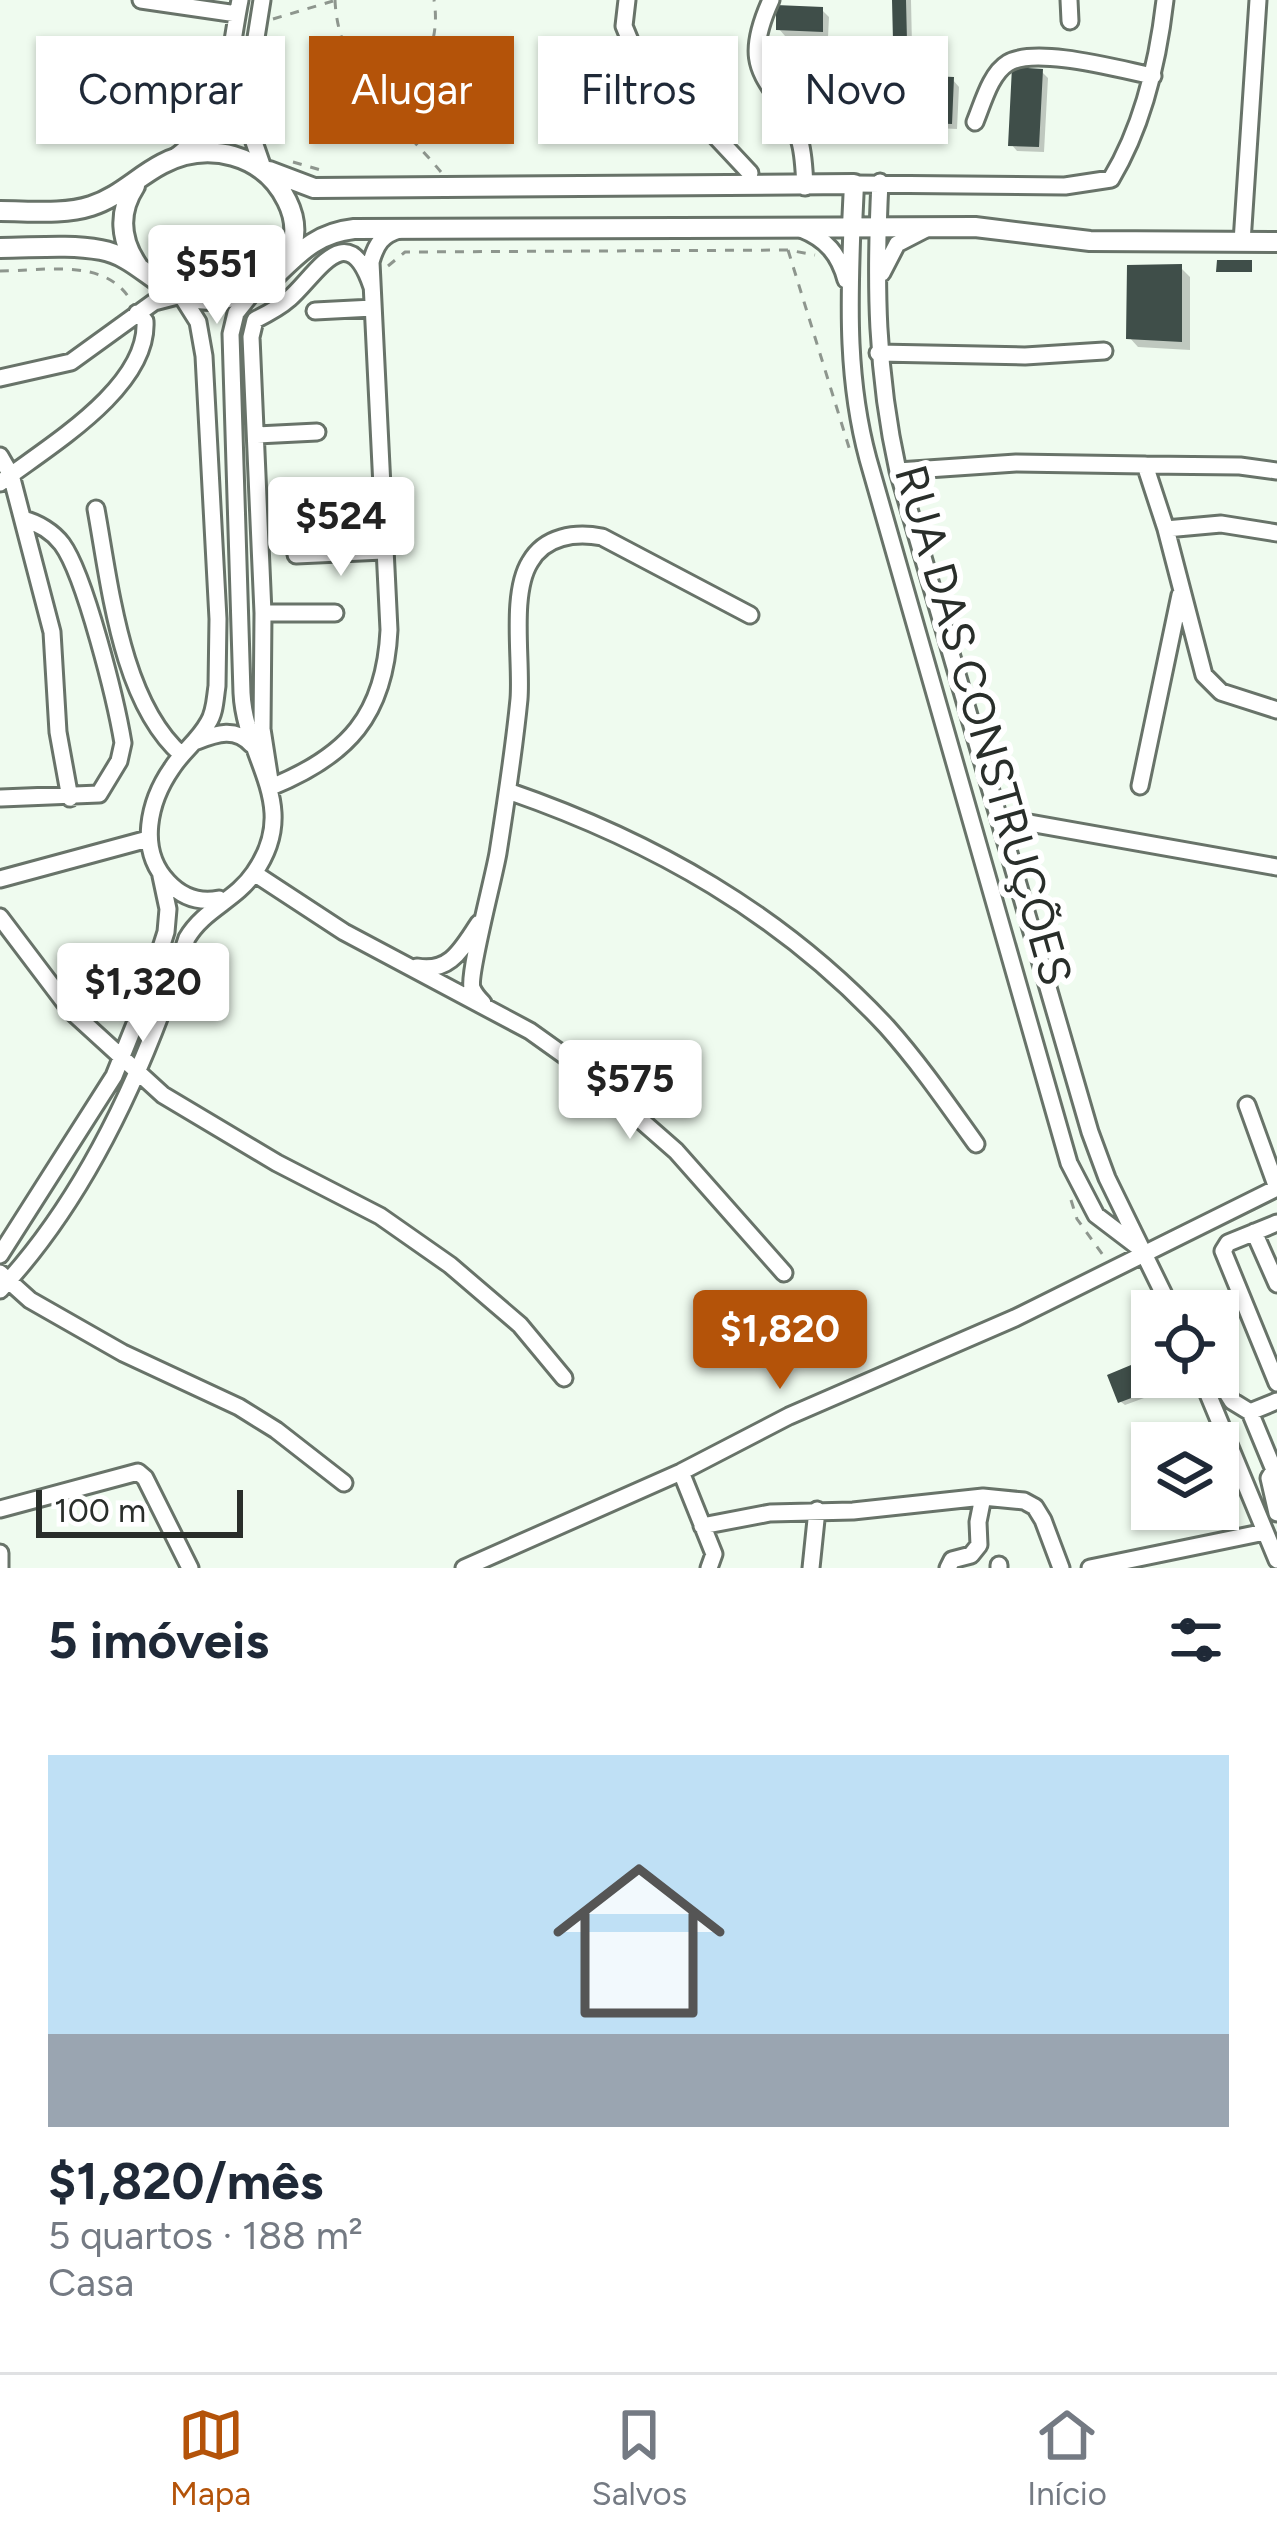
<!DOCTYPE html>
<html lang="pt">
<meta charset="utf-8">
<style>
body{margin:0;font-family:Figtree,sans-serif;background:#f6f6f7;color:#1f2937;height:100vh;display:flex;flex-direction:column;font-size:45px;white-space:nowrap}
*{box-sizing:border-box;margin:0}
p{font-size:39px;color:#747a83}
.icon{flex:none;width:66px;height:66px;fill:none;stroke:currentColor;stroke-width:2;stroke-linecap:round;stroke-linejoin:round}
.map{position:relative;height:1568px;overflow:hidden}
.details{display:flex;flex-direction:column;background:#fff;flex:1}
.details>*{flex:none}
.banner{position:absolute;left:36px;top:36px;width:1206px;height:108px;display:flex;gap:24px}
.controls{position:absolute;left:1131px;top:1290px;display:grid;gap:24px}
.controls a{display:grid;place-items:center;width:108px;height:108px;border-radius:0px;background:#fff;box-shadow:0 3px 9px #0004;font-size:60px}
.scale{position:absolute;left:36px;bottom:30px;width:207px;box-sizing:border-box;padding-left:12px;border:6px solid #292e2a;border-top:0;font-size:33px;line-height:42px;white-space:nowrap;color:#292e2a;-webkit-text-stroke:9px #fff;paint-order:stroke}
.price{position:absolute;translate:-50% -102px;padding:0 27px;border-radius:12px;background:#fff;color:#222;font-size:39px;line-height:78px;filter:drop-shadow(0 3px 6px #0008)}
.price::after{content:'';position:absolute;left:50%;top:72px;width:36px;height:27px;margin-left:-18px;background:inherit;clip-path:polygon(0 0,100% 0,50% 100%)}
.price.on{background:#b45309;color:#fff}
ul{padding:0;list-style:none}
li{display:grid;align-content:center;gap:24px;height:636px;padding:0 48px}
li+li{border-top:3px solid #e0e1e3}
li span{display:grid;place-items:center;height:372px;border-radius:0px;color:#555}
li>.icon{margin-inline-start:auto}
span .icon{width:216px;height:216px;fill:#fffc;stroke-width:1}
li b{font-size:51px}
h2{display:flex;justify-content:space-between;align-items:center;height:144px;padding:0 48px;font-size:51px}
.tag{padding:0 42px;border-radius:0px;background:#fff;box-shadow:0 3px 9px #0004;font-size:42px;line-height:108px}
.tag.on{background:#b45309;color:#fff}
.tab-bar{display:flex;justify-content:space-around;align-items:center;height:168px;border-top:3px solid #e0e1e3;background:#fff;font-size:33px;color:#747a83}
.tab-bar a{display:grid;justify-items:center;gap:6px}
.tab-bar .on{color:#b45309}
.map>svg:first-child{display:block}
.shadow{fill:#0003}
.building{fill:#3f4e49}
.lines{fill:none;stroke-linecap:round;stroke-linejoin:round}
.minor-casing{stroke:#687369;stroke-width:21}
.major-casing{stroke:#687369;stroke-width:24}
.path{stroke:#8e968e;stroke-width:3;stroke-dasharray:9 9;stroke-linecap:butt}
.minor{stroke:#fff;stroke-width:15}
.major{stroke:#fff;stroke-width:18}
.labels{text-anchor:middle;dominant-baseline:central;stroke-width:12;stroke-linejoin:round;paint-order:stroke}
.street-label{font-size:45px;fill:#292e2a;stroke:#fff}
</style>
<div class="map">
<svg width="1277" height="1568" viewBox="0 0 1277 1568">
<rect width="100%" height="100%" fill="#effbef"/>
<path class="shadow" d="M895,0H911L912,46H902L896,40Z
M822,10L829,17L828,37L785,36L779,29Z
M1042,72L1048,78L1044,152L1017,151L1011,144Z
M953,80L959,87L957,129L936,128L930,122Z
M1180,267L1190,277V350L1138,347L1129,337Z
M1130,1369L1144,1398L1125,1405L1121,1402Z"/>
<path class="building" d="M892,0H906L907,41H893Z
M776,5L823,7V32L776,30Z
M1012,67L1043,69L1039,147L1008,146Z
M929,76L954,77L952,124L927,123Z
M1217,260H1252V272H1216Z
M1182,264V342L1126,339L1127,265Z
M1131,1365L1142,1394L1118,1403L1107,1375Z"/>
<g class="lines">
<defs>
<path id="minor" d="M141,0L237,14
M262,0L244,113L263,168
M627,0L624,26L633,48L750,173
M771,0C736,77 775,76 799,139C804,153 804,172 805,187
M1069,0L1070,21
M975,122C983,103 990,74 1008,63C1036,46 1122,70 1153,76
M175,157C229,118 228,60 240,0
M880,182C875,283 876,372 898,471L1090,1132L1107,1178L1172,1311
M854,184L1065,186L1111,179C1143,126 1158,61 1165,0
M852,227C849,307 847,381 868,459L1069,1163L1096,1215L1142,1250
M801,229C826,239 839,254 846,280
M1242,242L1258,0
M882,273L897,244L926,229
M372,287C347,214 316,276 289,299C279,308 267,314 255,320L251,337L263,613L262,729L271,787C348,756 385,715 389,630L371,262C376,244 382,235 399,230
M315,311L373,308
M878,353L1025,356L1104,351
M0,378L71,362L154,302L181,295L198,322L204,356L218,619L217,686C215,699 215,713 208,723C199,740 182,752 172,768C149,801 137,850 168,882C182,897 199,903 219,899
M257,435L317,432
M0,456L11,475L52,632L58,732L70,798
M1145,465L1240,466L1277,471
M898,471L1016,463L1145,465L1166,529L1204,675L1221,692L1277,710
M0,483C47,447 149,388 145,321L137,313
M96,509C110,585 121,702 182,755
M1166,529L1221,524L1277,533
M296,555L383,551
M263,613H335
M197,741C217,733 236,727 252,745
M1140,786L1180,595
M508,791C653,841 782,914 887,1027C920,1064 948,1105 976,1144
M1,798L99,794L119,761L123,743C116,701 85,575 62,544C53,532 38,523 23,519
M1001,818L1277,867
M254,873L344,932L530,1031L579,1066L676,1151L784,1273
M0,879L148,839
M0,917L71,1011L163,1095L277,1163L380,1216L450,1265L520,1325L564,1378
M417,967C451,973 462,948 479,923
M483,1003C479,999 474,993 472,988C468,974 494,877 498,853C506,802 514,751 519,699C522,661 510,594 530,562C545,536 575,532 602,537L750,615
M1247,1105L1277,1188
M1277,1223L1228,1243L1223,1251L1277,1383
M1254,1232L1277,1284
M0,1255L114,1076L143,1004L166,932L168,909L161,876
M0,1273L30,1300L123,1353L239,1407L276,1430L344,1483
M0,1290C89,1195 148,1061 187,938C204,909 236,900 254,873C302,805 245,760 242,693L231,334L236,313L252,293
M1201,1377L1277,1560
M1217,1377L1232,1401L1250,1412L1274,1470L1269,1478L1277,1513
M1250,1412L1277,1401
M681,1472L714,1554L709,1568
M0,1509L138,1472L145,1478L190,1568
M702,1526L770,1513L853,1511L983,1497L1024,1501L1035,1507L1043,1520L1061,1568
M0,1553V1568
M999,1565V1568
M464,1568L681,1472L789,1416L1015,1318L1277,1188
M811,1568L817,1510
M948,1568L952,1560L971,1555L979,1545L978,1522L983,1497
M1090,1568L1265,1532"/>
<path id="major" d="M269,171L314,188L854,184L852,227
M135,186C118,212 120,240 138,266
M0,211C30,211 63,215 91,206C119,197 137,177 162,164C208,140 264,154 287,201C318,263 244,313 188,297C155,287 135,256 101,250C68,244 33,248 0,248
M274,277C300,252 317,233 354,229L975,227L1090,241L1277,242"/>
</defs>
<use href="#minor" class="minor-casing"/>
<use href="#major" class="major-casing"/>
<path class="path" d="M335,0C338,75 397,119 441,172
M273,19L333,1
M259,109L272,92
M418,142C416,130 412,116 414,104C421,64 441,43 434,0
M293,162L324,171
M788,250L851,454
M388,266L405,252L788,250L815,255
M0,271C44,271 106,257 131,301
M1071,1200L1077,1219L1105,1258"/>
<use href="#minor" class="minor"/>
<use href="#major" class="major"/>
</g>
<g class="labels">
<g class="street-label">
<text transform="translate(984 725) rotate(74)">RUA DAS CONSTRUÇÕES</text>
</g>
</g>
</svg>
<div class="controls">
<a><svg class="icon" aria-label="locate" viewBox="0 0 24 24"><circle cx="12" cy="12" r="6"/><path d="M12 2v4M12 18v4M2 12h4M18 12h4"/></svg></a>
<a><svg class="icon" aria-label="layers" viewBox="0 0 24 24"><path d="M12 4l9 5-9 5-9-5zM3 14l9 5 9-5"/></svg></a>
</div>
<div class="scale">100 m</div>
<b class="price" style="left:217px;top:327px">$551</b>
<b class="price" style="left:341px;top:579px">$524</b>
<b class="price" style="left:143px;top:1045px">$1,320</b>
<b class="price" style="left:630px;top:1142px">$575</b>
<b class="price on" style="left:780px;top:1392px">$1,820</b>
<div class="banner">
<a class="tag">Comprar</a>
<a class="tag on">Alugar</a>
<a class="tag">Filtros</a>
<a class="tag">Novo</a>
</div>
</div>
<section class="details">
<h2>5 imóveis<svg class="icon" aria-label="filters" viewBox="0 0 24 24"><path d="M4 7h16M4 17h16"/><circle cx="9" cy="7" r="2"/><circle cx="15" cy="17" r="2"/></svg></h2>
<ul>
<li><span style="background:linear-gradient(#bfe0f5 75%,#9aa5b1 0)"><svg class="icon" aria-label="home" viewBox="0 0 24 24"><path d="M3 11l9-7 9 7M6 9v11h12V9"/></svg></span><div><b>$1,820/mês</b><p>5 quartos · 188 m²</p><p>Casa</p></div></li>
</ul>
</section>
<nav class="tab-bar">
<a class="on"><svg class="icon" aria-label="map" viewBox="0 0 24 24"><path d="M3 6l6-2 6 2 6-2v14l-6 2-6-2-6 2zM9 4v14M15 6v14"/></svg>Mapa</a>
<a><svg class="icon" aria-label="saved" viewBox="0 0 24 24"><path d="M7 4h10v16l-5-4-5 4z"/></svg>Salvos</a>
<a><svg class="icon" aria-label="home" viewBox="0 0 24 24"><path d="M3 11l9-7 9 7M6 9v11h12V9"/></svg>Início</a>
</nav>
